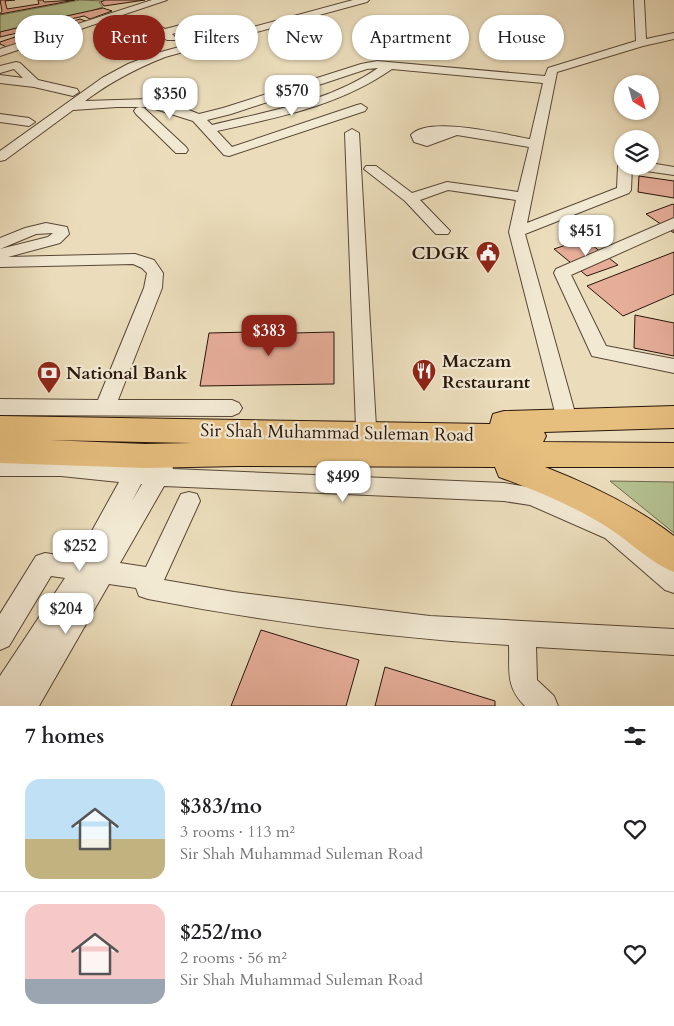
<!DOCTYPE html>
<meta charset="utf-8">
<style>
body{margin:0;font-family:Cardo,serif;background:#f6f6f6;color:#202124;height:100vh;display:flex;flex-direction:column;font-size:19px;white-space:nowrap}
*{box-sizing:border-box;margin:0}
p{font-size:16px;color:#757577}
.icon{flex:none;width:28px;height:28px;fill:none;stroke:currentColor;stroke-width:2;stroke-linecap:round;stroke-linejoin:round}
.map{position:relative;height:706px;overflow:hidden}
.drawer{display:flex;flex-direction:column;background:#fff;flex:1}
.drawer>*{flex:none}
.hud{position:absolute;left:15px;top:15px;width:645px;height:45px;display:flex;gap:10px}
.needle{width:32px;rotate:143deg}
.controls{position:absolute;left:614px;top:75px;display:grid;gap:10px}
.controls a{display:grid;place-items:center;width:45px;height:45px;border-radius:50%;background:#fff;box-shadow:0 1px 4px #0004;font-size:25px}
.price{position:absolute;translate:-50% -42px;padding:0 11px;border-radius:10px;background:#fff;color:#222;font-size:16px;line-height:32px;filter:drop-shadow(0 1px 2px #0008)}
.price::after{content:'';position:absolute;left:50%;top:30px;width:15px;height:11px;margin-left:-8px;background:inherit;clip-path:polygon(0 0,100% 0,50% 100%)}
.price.current{background:#8f2418;color:#fff}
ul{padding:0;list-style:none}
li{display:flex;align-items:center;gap:15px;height:125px;padding:0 25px}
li+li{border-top:1px solid #e0e0e0}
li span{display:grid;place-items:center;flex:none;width:140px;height:100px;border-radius:15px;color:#555}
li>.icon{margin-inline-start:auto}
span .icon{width:60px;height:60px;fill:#fffc;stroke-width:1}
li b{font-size:21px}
h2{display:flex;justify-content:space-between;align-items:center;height:60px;padding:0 25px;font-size:21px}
.pill{padding:0 18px;border-radius:22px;background:#fff;box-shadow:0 1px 4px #0004;font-size:18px;line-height:45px}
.pill.current{background:#8f2418;color:#fff}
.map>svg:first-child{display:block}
.green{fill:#b5c292;stroke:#6e6c4e}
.building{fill:#e6ad99;stroke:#27150a}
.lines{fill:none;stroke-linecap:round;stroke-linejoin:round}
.minor-casing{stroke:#584736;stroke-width:2}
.highway-casing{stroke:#27150a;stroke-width:2}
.minor{fill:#f2e9d3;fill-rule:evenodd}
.highway{fill:#e6be7e;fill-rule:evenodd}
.labels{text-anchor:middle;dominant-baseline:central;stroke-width:4.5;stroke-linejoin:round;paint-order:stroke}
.poi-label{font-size:18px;font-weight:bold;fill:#27150a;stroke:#f2e9d3;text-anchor:start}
.street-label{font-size:18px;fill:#27150a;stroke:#f2e9d3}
</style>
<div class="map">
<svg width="674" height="706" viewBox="0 0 674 706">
<rect width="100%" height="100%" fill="#ebddbb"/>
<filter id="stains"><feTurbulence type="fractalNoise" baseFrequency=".004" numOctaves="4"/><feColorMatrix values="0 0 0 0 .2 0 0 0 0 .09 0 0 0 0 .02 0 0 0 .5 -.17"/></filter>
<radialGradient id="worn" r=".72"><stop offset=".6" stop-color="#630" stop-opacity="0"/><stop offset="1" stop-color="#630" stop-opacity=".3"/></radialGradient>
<path class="green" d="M80,0L104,1L99,2L103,7L91,11L0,32V15Z
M610,481L674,482V533Z"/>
<path class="building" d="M0,0H15L5,1L7,9L39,4L38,0H43L44,2L75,0L0,14L2,11Z
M105,0H145L104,6L101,2Z
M103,8L112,11L90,19L84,16L66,20L62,17Z
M60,18L65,21L44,26L39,23Z
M80,19L88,22L44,36L37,33Z
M38,23L42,27L0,37V32Z
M30,32L42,37L9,48L0,44V42Z
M639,176L674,181V198L638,192Z
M673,204L674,205V233L646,214Z
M584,239L618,265L587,276L554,249Z
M674,252V294L623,316L587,286Z
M635,315L674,323V356L634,348Z
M294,319L293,333L334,332V384L200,386L209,333L250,332L252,320Z
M261,630L359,660L346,706H231Z
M385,667L495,701V706H375Z"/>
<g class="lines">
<defs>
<path id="minor" d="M152,0H167L0,56V49Z
M353,0H369L367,2L165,57C135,69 110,82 85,101L149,99L178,106L199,114L223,108L361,64L377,61L545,76L548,68L636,41L634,0H644L646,39L674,33V39L643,46L557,72L527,223L617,188L618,166L620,163L622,162V166H632L631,190L629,193L525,234L577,420L574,425L567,428L560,425L557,420L509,232L516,200L448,190L420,200L450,231L448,234H436L405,201L364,169L366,166H376L412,193L447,182L518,192L529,147L457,135L427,146L414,142L411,135C428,115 507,135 530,139L543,83L392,69C339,106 279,117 217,131L232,147L357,105L361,104L367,108L365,111L229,156L224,155L193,121L149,107H117L73,110L5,160L0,161V151L102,78L128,64L157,53ZM378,68C329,102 269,111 212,125L207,120L231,114L367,69Z
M148,20L165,29L200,20L205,23L204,25L172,34L176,38L175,40H167L162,37L116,49L112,48L111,46L112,44L147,34L135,25L136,23Z
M16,62L20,63L38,80L77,89L79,92L73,96L34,87L0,83V75L23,78L14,69L0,73V66Z
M140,107L144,108L186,147L188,150L186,153H176L136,114L134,111L136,108Z
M0,114L29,118L35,122L29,126L0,122Z
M352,129L359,133L376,427L373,433L366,435L359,433L356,427L345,133Z
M650,163L674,167V175L639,170L632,166H650Z
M674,218V229L571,275L606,346L674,359V373L592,356L554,273L556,269Z
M46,223L67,227L69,234L60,243L8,257L135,254L154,260L163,273L162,288L118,400H232L239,403L242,408L239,413L232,416L0,415V399L98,400L144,288L147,273L142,268L133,264L0,267V249L48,237L53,233L36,234L0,249V238L25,228Z
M139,457L147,460L149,467H152L155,462L163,459L171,462L173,469L504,483L541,489L621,524L674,567V593L665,590L605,538L530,505L504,501L164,486L120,563L146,567L181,494L189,492L197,494L200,501L164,580L234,592L430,616L674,629V655L536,647L537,680L554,696L558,706H525C505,686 510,671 509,645C388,638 267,622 148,599L139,596L136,588L109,584L39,706H0V676L65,578L51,576L9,646L0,650V614L36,556L45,553L77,558L119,482L61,476H0V458H61L128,465L131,460ZM141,484H142L132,501Z"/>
<path id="highway" d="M674,406V428L544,432L546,436L543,442L674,443V467H545C591,485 635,506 674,536V572C649,562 627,539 604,525C571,505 535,490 499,477L495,467L238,466L145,468L0,463V416L490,424L493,414L504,411ZM49,440L192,443L145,444Z"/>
</defs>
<use href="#minor" class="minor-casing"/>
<use href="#highway" class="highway-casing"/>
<use href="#minor" class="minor"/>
<use href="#highway" class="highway"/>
</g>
<defs>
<symbol id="civic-pin" viewBox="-11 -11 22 30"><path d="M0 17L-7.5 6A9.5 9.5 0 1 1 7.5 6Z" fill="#8f2418" stroke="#f2e9d3"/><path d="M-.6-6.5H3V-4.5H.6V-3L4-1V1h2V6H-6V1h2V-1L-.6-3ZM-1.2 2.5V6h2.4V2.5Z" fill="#fff"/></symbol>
<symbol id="restaurant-pin" viewBox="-11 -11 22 30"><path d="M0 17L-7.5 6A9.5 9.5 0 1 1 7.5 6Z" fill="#8f2418" stroke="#f2e9d3"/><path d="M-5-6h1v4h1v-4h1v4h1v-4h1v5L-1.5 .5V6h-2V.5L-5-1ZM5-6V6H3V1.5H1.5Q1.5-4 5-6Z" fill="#fff"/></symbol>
<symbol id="bank-pin" viewBox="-11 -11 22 30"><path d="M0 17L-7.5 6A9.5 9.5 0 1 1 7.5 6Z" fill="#8f2418" stroke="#f2e9d3"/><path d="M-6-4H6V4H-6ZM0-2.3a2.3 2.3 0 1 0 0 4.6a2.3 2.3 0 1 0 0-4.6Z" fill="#fff"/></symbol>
</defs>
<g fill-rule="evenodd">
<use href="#civic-pin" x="474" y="239" width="28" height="38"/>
<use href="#restaurant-pin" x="410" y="357" width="28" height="38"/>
<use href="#bank-pin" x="35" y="359" width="28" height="38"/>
</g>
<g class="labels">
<g class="poi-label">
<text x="470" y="253" text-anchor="end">CDGK</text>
<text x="442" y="361">Maczam<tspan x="442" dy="21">Restaurant</tspan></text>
<text x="66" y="373">National Bank</text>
</g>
<g class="street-label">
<text transform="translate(337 433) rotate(1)">Sir Shah Muhammad Suleman Road</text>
</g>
</g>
<rect width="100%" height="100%" filter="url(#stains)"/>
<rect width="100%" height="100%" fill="url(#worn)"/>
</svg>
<div class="controls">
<a><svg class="needle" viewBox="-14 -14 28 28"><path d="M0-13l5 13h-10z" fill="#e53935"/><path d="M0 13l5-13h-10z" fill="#757577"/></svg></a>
<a><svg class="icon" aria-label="layers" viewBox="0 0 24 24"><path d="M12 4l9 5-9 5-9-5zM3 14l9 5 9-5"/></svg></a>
</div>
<b class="price" style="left:292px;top:117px">$570</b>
<b class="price" style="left:170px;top:120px">$350</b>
<b class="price" style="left:586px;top:257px">$451</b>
<b class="price current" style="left:269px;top:357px">$383</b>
<b class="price" style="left:343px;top:503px">$499</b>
<b class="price" style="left:80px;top:572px">$252</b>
<b class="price" style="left:66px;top:635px">$204</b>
<div class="hud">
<a class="pill">Buy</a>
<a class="pill current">Rent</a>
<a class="pill">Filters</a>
<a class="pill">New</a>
<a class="pill">Apartment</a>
<a class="pill">House</a>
</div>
</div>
<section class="drawer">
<h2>7 homes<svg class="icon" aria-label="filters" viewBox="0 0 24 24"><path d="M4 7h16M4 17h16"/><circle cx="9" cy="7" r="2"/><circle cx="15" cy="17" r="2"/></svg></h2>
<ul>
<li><span style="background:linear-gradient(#bfe0f5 60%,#c2b280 0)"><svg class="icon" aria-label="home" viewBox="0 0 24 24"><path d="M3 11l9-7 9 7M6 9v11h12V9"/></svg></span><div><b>$383/mo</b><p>3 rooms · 113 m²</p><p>Sir Shah Muhammad Suleman Road</p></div><svg class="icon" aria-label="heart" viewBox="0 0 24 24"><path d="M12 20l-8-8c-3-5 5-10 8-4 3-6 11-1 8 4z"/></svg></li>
<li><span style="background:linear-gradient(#f6c9c9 75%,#9aa5b1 0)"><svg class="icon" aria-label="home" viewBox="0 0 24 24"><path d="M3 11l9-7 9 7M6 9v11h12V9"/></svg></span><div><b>$252/mo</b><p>2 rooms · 56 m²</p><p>Sir Shah Muhammad Suleman Road</p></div><svg class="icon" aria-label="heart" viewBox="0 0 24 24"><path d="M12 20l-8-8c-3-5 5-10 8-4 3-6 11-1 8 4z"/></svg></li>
</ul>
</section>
